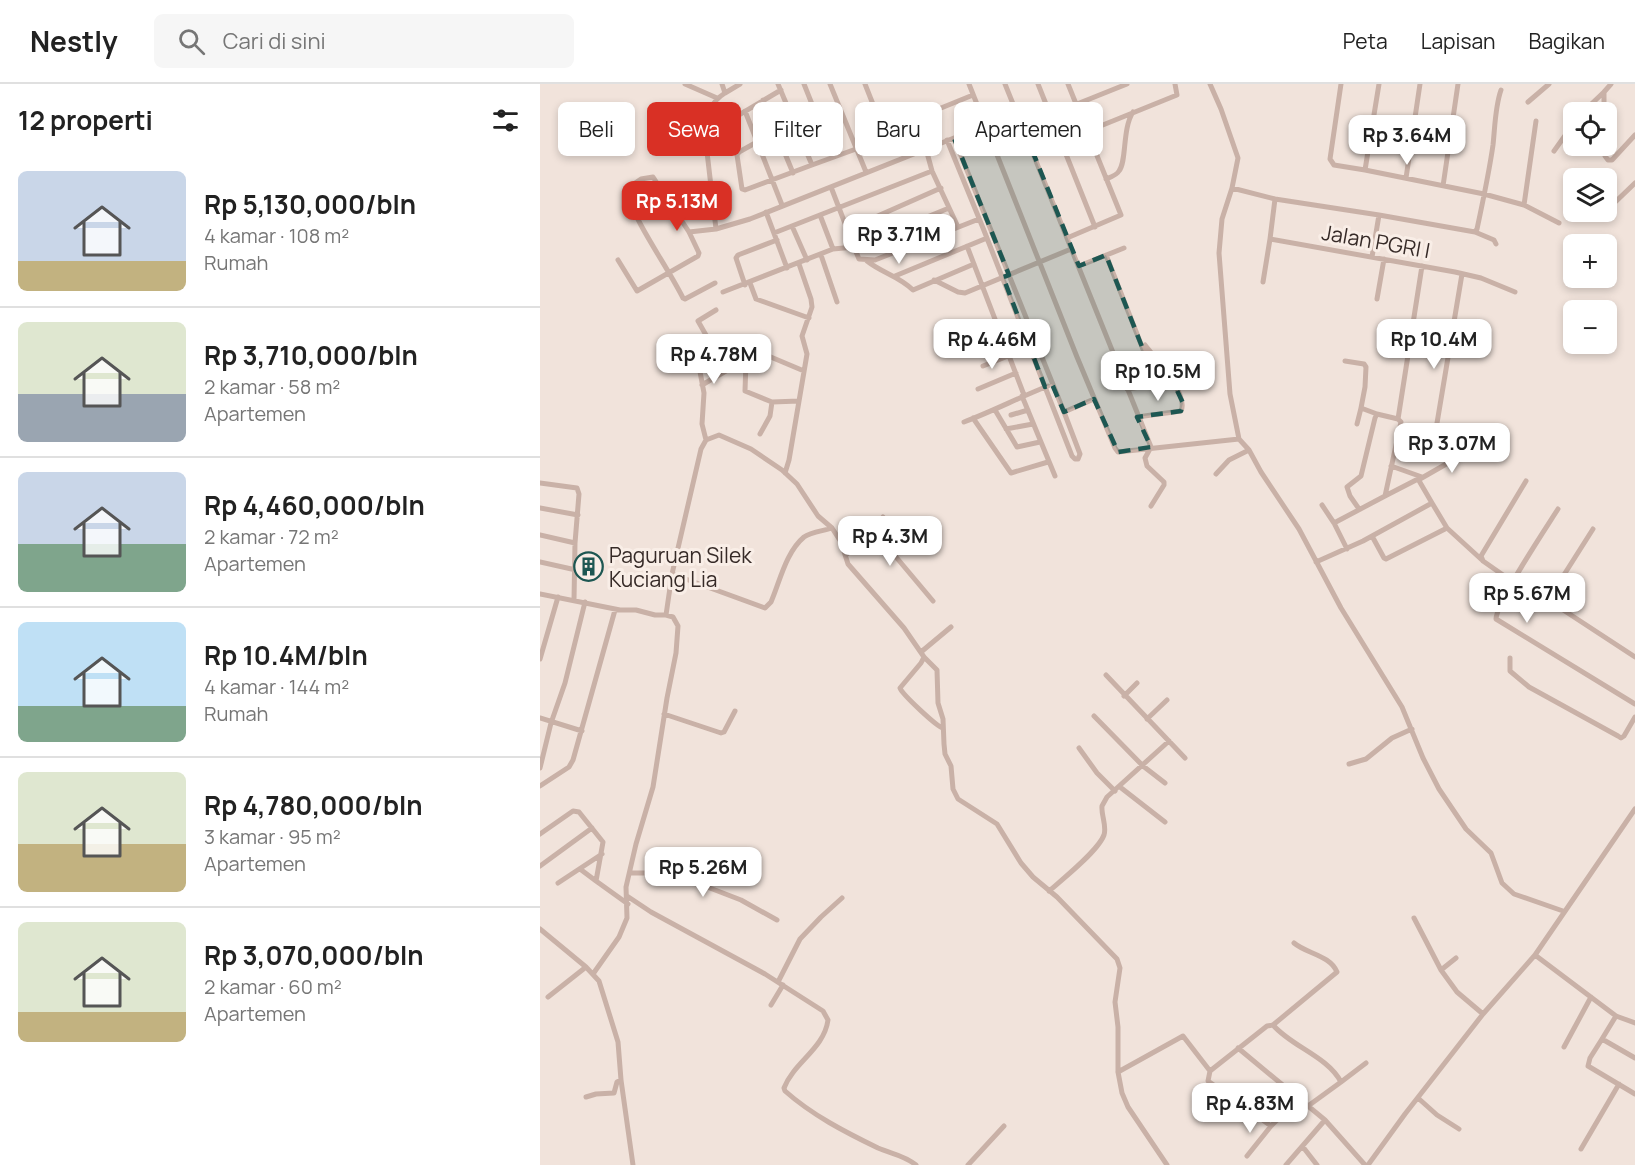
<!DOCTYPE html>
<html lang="id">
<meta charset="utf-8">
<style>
body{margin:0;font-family:Manrope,sans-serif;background:#f6f6f6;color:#222;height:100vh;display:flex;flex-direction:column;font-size:22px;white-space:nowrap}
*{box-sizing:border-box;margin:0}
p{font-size:20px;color:#767676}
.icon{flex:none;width:33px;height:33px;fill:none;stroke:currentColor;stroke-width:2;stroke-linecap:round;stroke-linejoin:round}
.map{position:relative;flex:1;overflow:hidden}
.panel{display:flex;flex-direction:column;background:#fff;width:540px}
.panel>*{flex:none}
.top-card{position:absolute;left:18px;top:18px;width:570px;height:54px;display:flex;gap:12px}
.fabs{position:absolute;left:1023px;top:18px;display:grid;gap:12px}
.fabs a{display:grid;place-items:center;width:54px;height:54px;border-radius:9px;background:#fff;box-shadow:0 3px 9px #0003;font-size:30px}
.price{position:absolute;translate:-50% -51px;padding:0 14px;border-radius:12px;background:#fff;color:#222;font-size:20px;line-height:39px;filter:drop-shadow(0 2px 3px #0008)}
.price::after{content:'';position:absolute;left:50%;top:36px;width:18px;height:14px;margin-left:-9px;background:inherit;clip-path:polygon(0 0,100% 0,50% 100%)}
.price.active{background:#d93025;color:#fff}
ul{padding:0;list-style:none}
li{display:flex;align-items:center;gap:18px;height:150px;padding:0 18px}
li+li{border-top:2px solid #e0e0e0}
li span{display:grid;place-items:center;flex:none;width:168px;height:120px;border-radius:9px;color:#555}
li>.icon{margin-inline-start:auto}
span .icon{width:72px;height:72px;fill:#fffc;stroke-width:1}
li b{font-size:26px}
h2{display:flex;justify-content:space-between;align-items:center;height:72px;padding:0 18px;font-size:26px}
.pill{padding:0 21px;border-radius:9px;background:#fff;box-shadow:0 3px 9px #0003;font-size:21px;line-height:54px}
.pill.active{background:#d93025;color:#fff}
header{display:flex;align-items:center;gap:36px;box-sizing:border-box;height:84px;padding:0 30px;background:#fff;border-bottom:2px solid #e0e0e0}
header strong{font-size:28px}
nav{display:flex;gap:33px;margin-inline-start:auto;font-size:21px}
.search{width:420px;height:54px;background:#f6f6f6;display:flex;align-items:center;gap:15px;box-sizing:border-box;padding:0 21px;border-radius:9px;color:#767676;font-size:22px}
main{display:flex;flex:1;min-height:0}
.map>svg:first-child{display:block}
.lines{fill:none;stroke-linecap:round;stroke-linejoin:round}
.minor{stroke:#c9b1a7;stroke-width:5}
.marked{fill:#1d5752;fill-opacity:0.2;stroke:#1d5752;stroke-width:4.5;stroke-dasharray:12 8;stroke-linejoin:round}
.labels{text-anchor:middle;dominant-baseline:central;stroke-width:6;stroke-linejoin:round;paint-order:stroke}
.street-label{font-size:21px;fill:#362a27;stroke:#f9eee7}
.poi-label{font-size:21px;fill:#362a27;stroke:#f9eee7;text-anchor:start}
</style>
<header>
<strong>Nestly</strong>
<div class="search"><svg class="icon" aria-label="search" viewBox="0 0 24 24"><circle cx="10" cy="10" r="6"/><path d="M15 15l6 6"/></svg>Cari di sini</div>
<nav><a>Peta</a><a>Lapisan</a><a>Bagikan</a></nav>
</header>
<main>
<section class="panel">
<h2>12 properti<svg class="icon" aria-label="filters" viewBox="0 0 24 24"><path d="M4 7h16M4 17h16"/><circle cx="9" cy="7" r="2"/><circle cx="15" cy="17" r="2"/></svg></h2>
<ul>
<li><span style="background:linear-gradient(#c9d6e8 75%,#c2b280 0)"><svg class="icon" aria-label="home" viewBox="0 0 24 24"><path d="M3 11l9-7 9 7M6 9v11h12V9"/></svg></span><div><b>Rp 5,130,000/bln</b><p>4 kamar · 108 m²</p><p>Rumah</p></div></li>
<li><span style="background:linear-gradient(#dfe7d0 60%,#9aa5b1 0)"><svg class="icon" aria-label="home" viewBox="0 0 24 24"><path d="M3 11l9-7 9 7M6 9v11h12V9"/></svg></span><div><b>Rp 3,710,000/bln</b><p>2 kamar · 58 m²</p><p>Apartemen</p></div></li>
<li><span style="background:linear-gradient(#c9d6e8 60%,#7fa58c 0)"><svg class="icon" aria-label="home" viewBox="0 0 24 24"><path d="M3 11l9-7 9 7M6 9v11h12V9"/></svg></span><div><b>Rp 4,460,000/bln</b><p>2 kamar · 72 m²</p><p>Apartemen</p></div></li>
<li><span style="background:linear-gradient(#bfe0f5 70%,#7fa58c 0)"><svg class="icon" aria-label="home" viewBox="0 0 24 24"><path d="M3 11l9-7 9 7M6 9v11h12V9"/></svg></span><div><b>Rp 10.4M/bln</b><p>4 kamar · 144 m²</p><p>Rumah</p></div></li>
<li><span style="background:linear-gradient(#dfe7d0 60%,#c2b280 0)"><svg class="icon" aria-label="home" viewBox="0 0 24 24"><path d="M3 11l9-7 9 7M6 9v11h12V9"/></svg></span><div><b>Rp 4,780,000/bln</b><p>3 kamar · 95 m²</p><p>Apartemen</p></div></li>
<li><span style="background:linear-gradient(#dfe7d0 75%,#c2b280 0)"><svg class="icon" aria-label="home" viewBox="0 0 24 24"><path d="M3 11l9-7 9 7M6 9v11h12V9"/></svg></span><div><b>Rp 3,070,000/bln</b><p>2 kamar · 60 m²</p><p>Apartemen</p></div></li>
</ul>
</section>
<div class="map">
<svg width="1095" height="1081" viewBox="0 0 1095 1081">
<rect width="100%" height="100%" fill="#f1e3db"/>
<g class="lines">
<path class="minor" d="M145,0L177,14
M238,0L272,81L316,65
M264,0L293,73
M290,0L326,88
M325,0L342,43L347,46L433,11
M429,0L537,273L575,364L578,368L699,355
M465,0L611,363
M498,0L555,143
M670,0L681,25L698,74L692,104L682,135L679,169L690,310L699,355L709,366L721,388L759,445L801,524L862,623L883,674L899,705L926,745L951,769L962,799L974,810L1023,827
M801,0L790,75L794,81L825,86L944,110L984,121L1019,139
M241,6L165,51L176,145L210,135L477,29
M185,9L200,0
M223,16L253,89
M988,18L1009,0
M537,20L587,0
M205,27L242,121
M1043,28L1064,8
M1064,28V8L1071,0
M122,35L165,47
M548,47L637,11L635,0
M165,51C166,32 169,19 185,9L182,0
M407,56L443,144L532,372L535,375H538L540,370L524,328L414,54
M217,58L199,68L197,71L202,105L205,106L272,81
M1064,62L1065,72L1068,76H1072L1095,51
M386,65L392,87L418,143
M1014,67L1034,39
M493,70L548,48
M825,86L839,0
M866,94L880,0
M566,95C571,93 577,91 579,87C587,77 582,45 593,28
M903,102L918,0
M291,103L314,163L409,124
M692,104L735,115L839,131
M735,115L730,155L915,188L941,194L975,208
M984,121L996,37
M1068,125L1095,99
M226,128L247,184
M280,131L293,165
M252,142L267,176
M306,146L401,104
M149,148L113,93L101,95L85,106C99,145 124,177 143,214L145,215L175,199
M935,148L954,156L956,160
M234,149L392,87
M527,154L581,131L528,0
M427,162L484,311
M281,171L297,218
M566,171L617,301
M832,173L839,131L935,148L937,145C943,117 949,89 953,61C955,43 955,23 961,6
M78,176L97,207L158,172L159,169L149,148L176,145
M327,177C342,189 359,192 373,206L434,180
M539,182L584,164
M355,192L447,154
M394,196L418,208L425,209L531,165
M723,198L730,155
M210,199L216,215L269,234
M205,201L196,174L198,171L237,156
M183,208L293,165L314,163L319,175L335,176L439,135
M837,215L844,175
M440,261L461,252
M175,267L158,237L176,226
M206,277L205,307L232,318L259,317
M805,277L824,280L826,283L825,303L821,324L837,330
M443,282L468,272
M162,301L208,274L226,271L264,287
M438,305L476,289
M587,305L633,298
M482,312L515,392
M455,326L477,363L500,358
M524,328L554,315
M471,331L488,326
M597,333L641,327C649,310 615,274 605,261
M433,334L471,389L508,378
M858,335L882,182
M424,338C453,327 480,313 508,302
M817,340L821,324
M466,345L493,340
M220,350L230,332L232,318
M166,356L162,340L164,309L158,277L193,256
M908,379L906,370L895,351L922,190
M851,382L882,393
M245,389L249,376L267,270L262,252L272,223L271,215L259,180
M676,390L689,376L709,366
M880,395L908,379L918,359
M986,397L941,472L943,477L973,498L1008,516L1095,573
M0,399L37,404L39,410L35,459L34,516
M892,419L907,444L942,476
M782,421L794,439L807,465
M611,422L624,401V398L607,382L605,374L611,363
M0,424L38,431
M1018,425C1006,444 957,517 956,535L1095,620
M794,439L845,412L861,338L858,335L837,330L835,334L821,392L807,403L810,412L819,425
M332,447L343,433
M0,451L35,459
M832,452L844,474L846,475L907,444
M306,471L329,449L335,448L393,517
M0,478L36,486
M776,478L823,457L892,419L878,395L845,412
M132,490L225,524L231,518C240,497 246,468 264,453C271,448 283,447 292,444
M0,510L80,526H96L115,531H126L132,490L161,365L166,356L179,351L211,365L242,386L257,400L278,432L292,444L301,458L308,480L364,544L384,573L397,586L398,619L403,635L404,660L405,670L411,682L413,705L418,715L457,740L481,779L493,793L517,813L577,875L580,884L575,918L578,943V988L582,1009L588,1023L627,1081
M1008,516L1053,445
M381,568L411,543
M384,573L381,579L360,604C362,610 397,643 403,644
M970,574V587L989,603L1078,652L1081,654L1084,652L1095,633
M0,575L18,513
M566,591L645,674
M584,612L597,599
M124,630L181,649L184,648L195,627
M554,632L603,682L625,699
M0,634L42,647
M607,635L627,616
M539,664L557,689L575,707
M809,680L826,675L852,654L872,645
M0,684L11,639L25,599L45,518
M0,702L29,683L33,676L75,526
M580,703L625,738
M0,750L33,727L39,728L63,758L56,797L88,820
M0,782L52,744
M40,785L56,797
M90,789H131L201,816L237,836
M18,799L62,770
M509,807C523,795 558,767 564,751C567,742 561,731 562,722L567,713L629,657
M87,812L111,828L225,890L283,927L288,936C284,965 254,978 244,1004L245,1007C272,1031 305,1048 338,1064C352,1070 364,1071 376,1081
M874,834L901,886L917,908L943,930
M0,845L46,883L59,897L78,958L81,996L93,1081
M754,859C767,870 790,871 797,888L733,941C752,963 787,972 801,998L768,1022
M995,871L1076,932L1095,939
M901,886L916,874
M53,890L79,853L87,834L86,803L96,760L113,703L127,614L136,569L138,542L133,533L126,531
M238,898L260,855L281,833L302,814
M8,913L46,883
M231,921L243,901
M1076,932L1062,955L1095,974
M733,941L727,942L670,987L668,997L731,1042L759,1014
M1062,955L1050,974L1048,982L1095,1010
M1024,963L1051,913
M698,964L785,1036L825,1081
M578,988L643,952L670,987
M801,998L826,979
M46,1013L56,1010L74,1009L77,998L81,996
M878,1014L897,1031L919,1045
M763,1063L777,1081
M1041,1065L1079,1000
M707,1072L731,1042
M428,1081L464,1042
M746,1081L785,1036
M828,1081L865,1030L943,930L995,871L1095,725"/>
</g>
<path class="marked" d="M477,29L539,182L566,171L617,301L633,298L643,319L641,327L597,333L611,363L578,368L554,315L524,328L512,300L505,303L463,193L469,191L414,54Z"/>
<defs>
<symbol id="building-ring" viewBox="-11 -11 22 22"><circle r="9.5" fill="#f9eee7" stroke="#1d5752" stroke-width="1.5"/><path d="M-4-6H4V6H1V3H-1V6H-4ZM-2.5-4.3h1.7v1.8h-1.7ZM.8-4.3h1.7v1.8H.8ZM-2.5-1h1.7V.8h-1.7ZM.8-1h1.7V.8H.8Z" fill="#1d5752"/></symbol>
</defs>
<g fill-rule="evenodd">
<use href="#building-ring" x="32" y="466" width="33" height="33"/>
</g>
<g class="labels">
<g class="street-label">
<text transform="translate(836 157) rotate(10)">Jalan PGRI I</text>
</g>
<g class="poi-label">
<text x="69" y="471">Paguruan Silek<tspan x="69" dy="24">Kuciang Lia</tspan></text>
</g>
</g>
</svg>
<div class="fabs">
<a><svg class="icon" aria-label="locate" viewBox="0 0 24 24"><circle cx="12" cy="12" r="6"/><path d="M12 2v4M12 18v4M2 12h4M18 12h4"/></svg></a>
<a><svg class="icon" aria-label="layers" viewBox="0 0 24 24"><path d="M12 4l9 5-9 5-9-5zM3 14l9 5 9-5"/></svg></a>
<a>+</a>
<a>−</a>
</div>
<b class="price" style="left:867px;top:82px">Rp 3.64M</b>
<b class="price active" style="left:137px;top:148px">Rp 5.13M</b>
<b class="price" style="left:359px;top:181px">Rp 3.71M</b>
<b class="price" style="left:452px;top:286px">Rp 4.46M</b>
<b class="price" style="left:894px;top:286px">Rp 10.4M</b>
<b class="price" style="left:174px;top:301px">Rp 4.78M</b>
<b class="price" style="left:618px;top:318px">Rp 10.5M</b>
<b class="price" style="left:912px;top:390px">Rp 3.07M</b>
<b class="price" style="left:350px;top:483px">Rp 4.3M</b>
<b class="price" style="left:987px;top:540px">Rp 5.67M</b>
<b class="price" style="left:163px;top:814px">Rp 5.26M</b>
<b class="price" style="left:710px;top:1050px">Rp 4.83M</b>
<div class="top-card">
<a class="pill">Beli</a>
<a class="pill active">Sewa</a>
<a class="pill">Filter</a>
<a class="pill">Baru</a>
<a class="pill">Apartemen</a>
</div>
</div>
</main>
